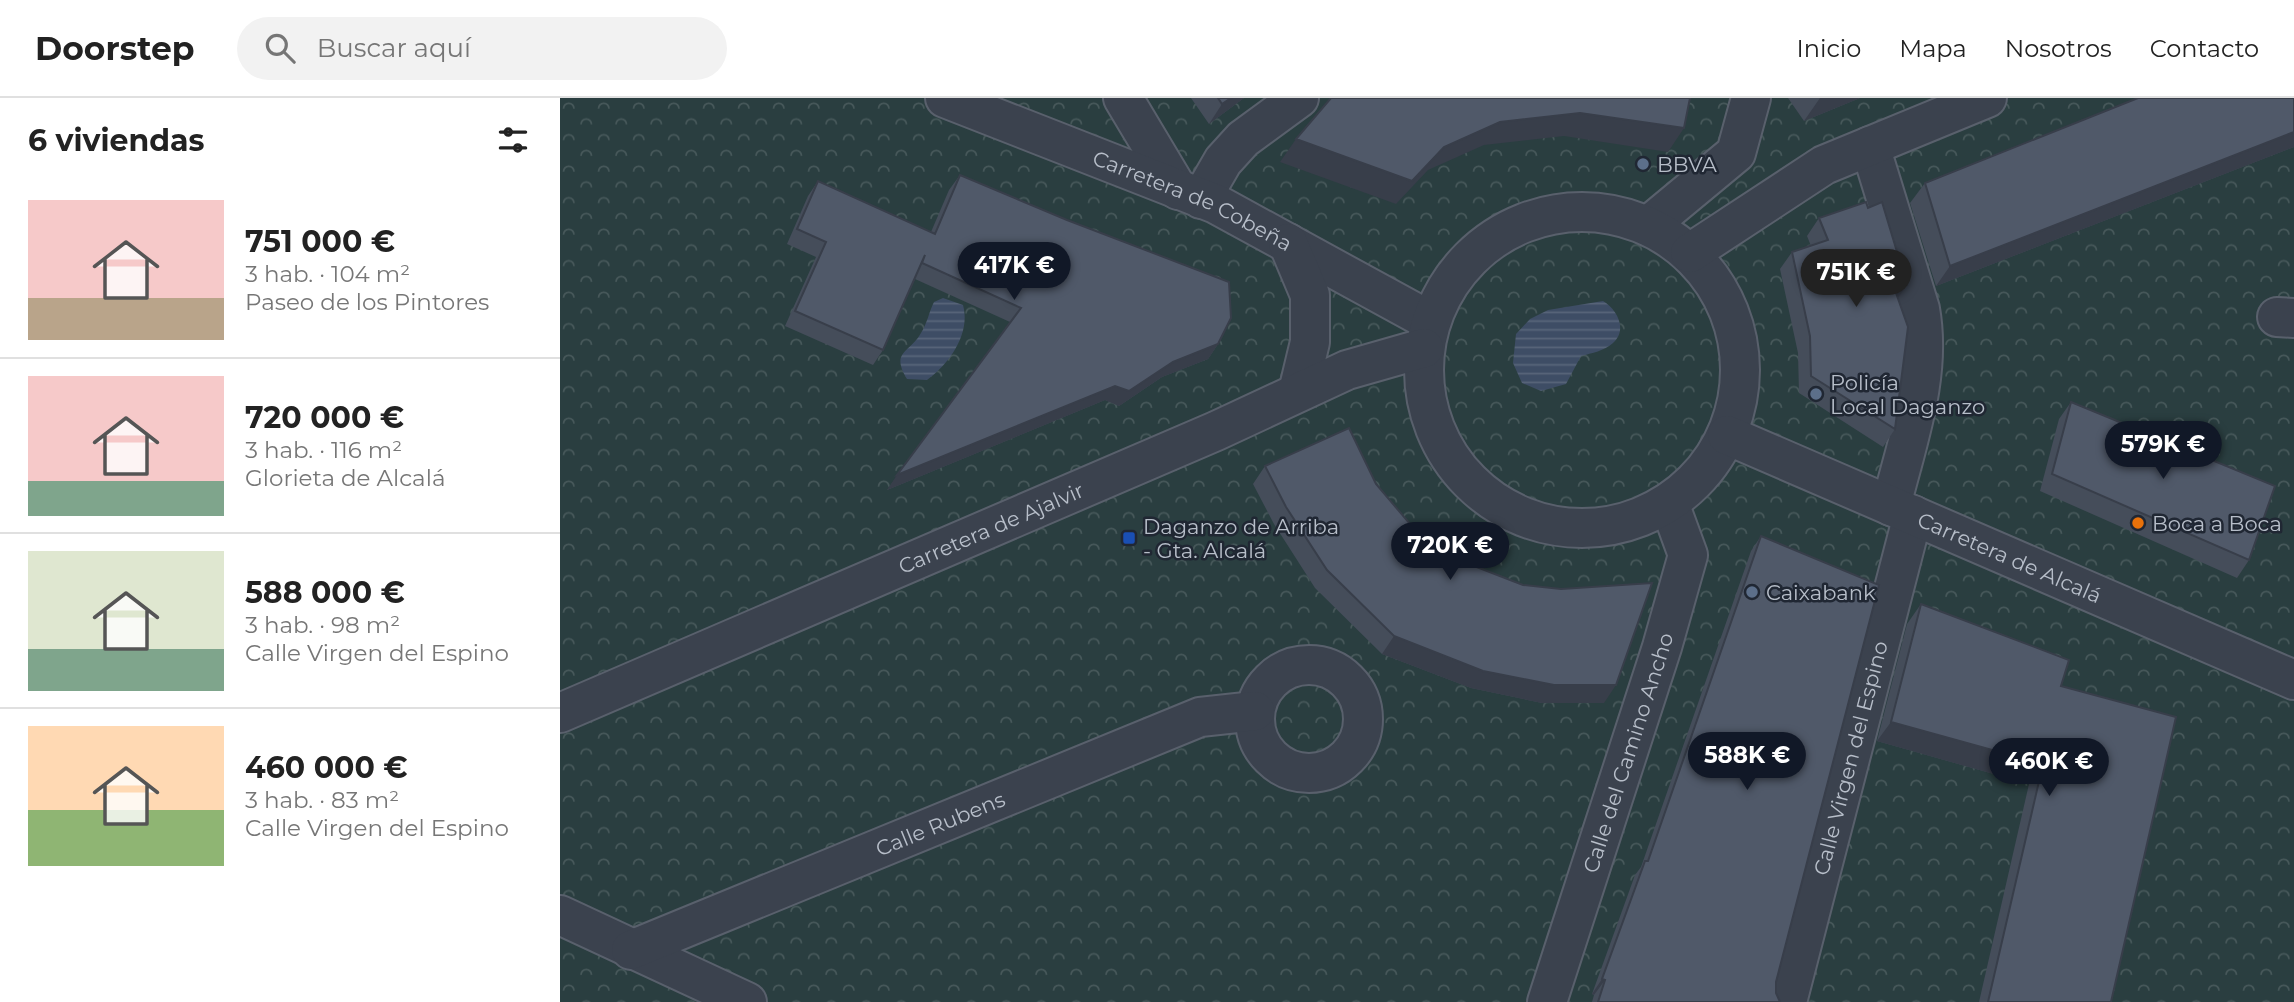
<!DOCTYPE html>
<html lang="es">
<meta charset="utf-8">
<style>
body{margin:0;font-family:Montserrat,sans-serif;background:#f2f2f2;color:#222;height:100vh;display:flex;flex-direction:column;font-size:26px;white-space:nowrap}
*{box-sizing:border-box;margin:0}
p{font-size:23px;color:#767676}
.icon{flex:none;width:38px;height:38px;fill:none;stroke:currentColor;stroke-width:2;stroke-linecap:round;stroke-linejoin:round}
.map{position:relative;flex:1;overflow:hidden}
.sheet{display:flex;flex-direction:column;background:#fff;width:560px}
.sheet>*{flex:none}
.price{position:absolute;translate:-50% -60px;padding:0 16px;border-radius:24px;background:#111827;color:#fff;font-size:23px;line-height:46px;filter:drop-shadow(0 2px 4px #0008)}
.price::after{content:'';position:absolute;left:50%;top:42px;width:21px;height:16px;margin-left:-10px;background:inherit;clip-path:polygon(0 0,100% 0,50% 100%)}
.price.on{background:#222;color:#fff}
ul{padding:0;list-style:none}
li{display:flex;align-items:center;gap:21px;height:175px;padding:0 28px}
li+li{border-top:2px solid #e0e0e0}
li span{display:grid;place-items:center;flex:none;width:196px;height:140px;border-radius:0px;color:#555}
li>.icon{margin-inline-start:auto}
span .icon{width:84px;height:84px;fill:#fffc;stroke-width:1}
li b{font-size:30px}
h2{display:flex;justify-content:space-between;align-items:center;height:84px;padding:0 28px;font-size:30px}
header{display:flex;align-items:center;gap:42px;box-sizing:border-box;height:98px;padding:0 35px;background:#fff;border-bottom:2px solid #e0e0e0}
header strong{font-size:33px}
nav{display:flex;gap:38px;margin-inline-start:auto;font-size:24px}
.search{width:490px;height:63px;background:#f2f2f2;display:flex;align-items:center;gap:18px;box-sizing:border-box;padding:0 24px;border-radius:38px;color:#767676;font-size:26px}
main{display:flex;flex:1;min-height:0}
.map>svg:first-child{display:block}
.forest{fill:url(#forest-crowns)}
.water{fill:url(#water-rules)}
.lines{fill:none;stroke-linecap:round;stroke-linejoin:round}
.pedestrian-casing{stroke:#59606c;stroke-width:42}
.minor-casing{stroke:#59606c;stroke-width:42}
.tertiary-casing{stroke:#59606c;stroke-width:42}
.pedestrian{stroke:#3b424e;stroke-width:38}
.minor{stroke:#3b424e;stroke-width:38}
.tertiary{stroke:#3b424e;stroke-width:38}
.wall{fill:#454d5a}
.shaded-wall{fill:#383e4a}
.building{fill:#505969;stroke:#383e4a;stroke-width:2}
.service-dot{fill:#5c6f8a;stroke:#202733;stroke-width:2.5}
.food-dot{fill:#e8710a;stroke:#202733;stroke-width:2.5}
.transit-dot{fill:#1a4fb4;stroke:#202733;stroke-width:2.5}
.labels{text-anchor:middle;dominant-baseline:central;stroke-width:5;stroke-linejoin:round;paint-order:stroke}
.poi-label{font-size:21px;fill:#b7bec9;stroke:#202733;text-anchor:start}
.street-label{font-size:21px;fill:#b7bec9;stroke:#202733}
</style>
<header>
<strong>Doorstep</strong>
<div class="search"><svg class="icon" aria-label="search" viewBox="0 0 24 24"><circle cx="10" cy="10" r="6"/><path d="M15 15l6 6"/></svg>Buscar aquí</div>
<nav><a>Inicio</a><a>Mapa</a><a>Nosotros</a><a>Contacto</a></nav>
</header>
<main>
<section class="sheet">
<h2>6 viviendas<svg class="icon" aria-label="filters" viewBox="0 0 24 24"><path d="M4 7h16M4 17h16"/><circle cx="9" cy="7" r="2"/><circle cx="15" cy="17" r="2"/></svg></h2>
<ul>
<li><span style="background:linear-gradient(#f6c9c9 70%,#b9a48a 0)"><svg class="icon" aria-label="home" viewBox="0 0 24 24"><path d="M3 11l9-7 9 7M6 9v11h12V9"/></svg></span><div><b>751 000 €</b><p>3 hab. · 104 m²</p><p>Paseo de los Pintores</p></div></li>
<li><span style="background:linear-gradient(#f6c9c9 75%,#7fa58c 0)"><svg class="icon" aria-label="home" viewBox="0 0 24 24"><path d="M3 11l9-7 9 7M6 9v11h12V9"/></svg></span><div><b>720 000 €</b><p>3 hab. · 116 m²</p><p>Glorieta de Alcalá</p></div></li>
<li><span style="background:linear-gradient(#dfe7d0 70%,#7fa58c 0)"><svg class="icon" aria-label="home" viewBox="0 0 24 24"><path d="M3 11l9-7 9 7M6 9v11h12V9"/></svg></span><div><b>588 000 €</b><p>3 hab. · 98 m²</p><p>Calle Virgen del Espino</p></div></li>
<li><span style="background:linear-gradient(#ffd9b3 60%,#8fb573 0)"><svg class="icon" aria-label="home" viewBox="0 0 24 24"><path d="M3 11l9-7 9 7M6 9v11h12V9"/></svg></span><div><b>460 000 €</b><p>3 hab. · 83 m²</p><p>Calle Virgen del Espino</p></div></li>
</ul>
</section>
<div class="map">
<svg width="1734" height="904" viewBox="0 0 1734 904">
<defs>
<pattern id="forest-crowns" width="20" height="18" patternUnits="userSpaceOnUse" patternTransform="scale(1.75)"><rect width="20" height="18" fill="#2a3e40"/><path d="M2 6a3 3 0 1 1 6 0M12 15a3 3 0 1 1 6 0" fill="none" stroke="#47585a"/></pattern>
<pattern id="water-rules" width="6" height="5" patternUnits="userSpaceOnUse" patternTransform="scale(1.75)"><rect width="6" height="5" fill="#3e4d65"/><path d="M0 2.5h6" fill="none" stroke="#58657a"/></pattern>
</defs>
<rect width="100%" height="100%" fill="#27303e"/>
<path class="forest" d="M0,0H1734V904H0Z"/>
<path class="water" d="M383,200L403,207C411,236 389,266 367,282L347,281C330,253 350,255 361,235C367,226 369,214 374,204Z
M1043,203C1057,211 1068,232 1053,245C1044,253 1032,255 1021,258L1006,286L981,293L962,285L953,265L956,236L970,221L988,212Z"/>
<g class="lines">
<defs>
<path id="pedestrian" d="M1310,48L1360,211C1372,278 1347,343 1331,408
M641,101L663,63L683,41L739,0"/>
<g id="minor">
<path d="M563,0L618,92"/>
<path d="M1088,128L1176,55L1191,0"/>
<path d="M1717,219L1734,220"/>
<circle cx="749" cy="621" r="54"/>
<path d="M0,817L187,904"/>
<path id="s1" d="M71,852L640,619L695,613"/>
<path id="s2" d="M987,904L1102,549L1128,457L1109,405"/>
<path id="s3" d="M1227,904L1353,417"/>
</g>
<g id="tertiary">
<path id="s4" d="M385,0L656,106L870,223"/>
<circle cx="1022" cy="272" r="158"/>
<path d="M728,145L750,197V244L738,294"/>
<path d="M1130,155L1264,67L1427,0"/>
<path id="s5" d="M1167,337L1734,582"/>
<path id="s6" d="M0,615L656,333L787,272L864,250"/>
</g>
</defs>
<use href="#pedestrian" class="pedestrian-casing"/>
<use href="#minor" class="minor-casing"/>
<use href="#tertiary" class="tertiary-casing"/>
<use href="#pedestrian" class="pedestrian"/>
<use href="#minor" class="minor"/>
<use href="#tertiary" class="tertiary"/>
</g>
<path class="wall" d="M631,0H684L649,26Z
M1228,0H1300L1244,23Z
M1734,0V49L1376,188L1350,105L1365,85Z
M400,77L658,246L648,261L602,279L559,308L545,302L327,392L450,224L355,181L323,252L313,267L225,228L256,159L227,146L248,98L258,83L371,134L389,92Z
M1259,120L1338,200L1335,331L1323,349L1239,295L1238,255L1220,171L1232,154L1251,148L1247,138Z
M1511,304L1689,462L1677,480L1480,393L1499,321Z
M705,368L816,386L856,433L1044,605H982L911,590L822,556L755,490L714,426L693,386Z
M1201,438L1216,895L1220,904H1032L1034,897L1032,896L1075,777L1081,769L1191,453Z
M1361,506L1501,588L1551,904H1419L1469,686L1317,643L1347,526Z"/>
<path class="shaded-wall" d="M671,0H684L649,26L662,6Z
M1260,0H1300L1244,23Z
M1020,15L1124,30L1108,54L1004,38L924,47L868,72L836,106L720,64L736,41L940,24Z
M1734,34V49L1376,188L1390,168Z
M1347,187L1335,204V192Z
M658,246L648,261L602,279L559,308L545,302L327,392L337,377Z
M834,538L1056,587L1044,605H982L911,590L822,556Z
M1331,624L1483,666L1469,686L1317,643Z
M1042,881L1045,882L1034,897L1032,896Z"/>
<path class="building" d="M658,0H671L662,6Z
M771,0H1130L1124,30L1020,15L940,24L884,49L852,83L736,41Z
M1578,0H1734V34L1390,168L1365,85Z
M400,77L507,122L669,184L671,220L658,246L613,264L569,293L555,288L337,377L461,210L362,165L365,157L323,252L235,213L266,144L237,131L258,83L375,136Z
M1306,104L1308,110L1322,104L1347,187L1335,192L1348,229L1335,331L1251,278L1250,238L1232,154L1268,142L1259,120Z
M1511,304L1715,388L1689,462L1492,376Z
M789,330L816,386L856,433L909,466L963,487L1001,491L1092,485L1056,587H994L923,573L834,538L767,472L726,409L705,368Z
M1201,438L1319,487L1216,884V895L1220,904H1038L1045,882L1042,881L1085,763H1088Z
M1361,506L1509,562L1501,588L1616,619L1551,904H1428L1483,666L1331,624Z"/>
<g class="service-dot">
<circle cx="1083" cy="66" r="7"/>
<circle cx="1256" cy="296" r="7"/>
<circle cx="1192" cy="494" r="7"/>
</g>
<circle class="food-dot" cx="1578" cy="425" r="7"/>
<rect class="transit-dot" x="562" y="433" width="14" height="14" rx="3.5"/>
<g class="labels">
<g class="poi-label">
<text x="1097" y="66">BBVA</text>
<text x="1270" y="284">Policía<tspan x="1270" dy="24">Local Daganzo</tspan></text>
<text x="1592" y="425">Boca a Boca</text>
<text x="583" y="428">Daganzo de Arriba<tspan x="583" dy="24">- Gta. Alcalá</tspan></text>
<text x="1206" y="494">Caixabank</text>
</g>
<g class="street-label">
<text stroke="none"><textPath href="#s4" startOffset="268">Carretera de Cobeña</textPath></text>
<text stroke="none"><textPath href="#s6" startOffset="469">Carretera de Ajalvir</textPath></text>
<text stroke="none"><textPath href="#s5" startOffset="308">Carretera de Alcalá</textPath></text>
<text stroke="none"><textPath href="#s2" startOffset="262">Calle del Camino Ancho</textPath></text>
<text stroke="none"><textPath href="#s3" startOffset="252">Calle Virgen del Espino</textPath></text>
<text stroke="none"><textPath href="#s1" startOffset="334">Calle Rubens</textPath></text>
</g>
</g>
</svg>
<b class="price" style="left:454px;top:204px">417K €</b>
<b class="price on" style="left:1296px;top:211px">751K €</b>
<b class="price" style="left:1603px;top:383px">579K €</b>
<b class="price" style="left:890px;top:484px">720K €</b>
<b class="price" style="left:1187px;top:694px">588K €</b>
<b class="price" style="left:1489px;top:700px">460K €</b>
</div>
</main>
